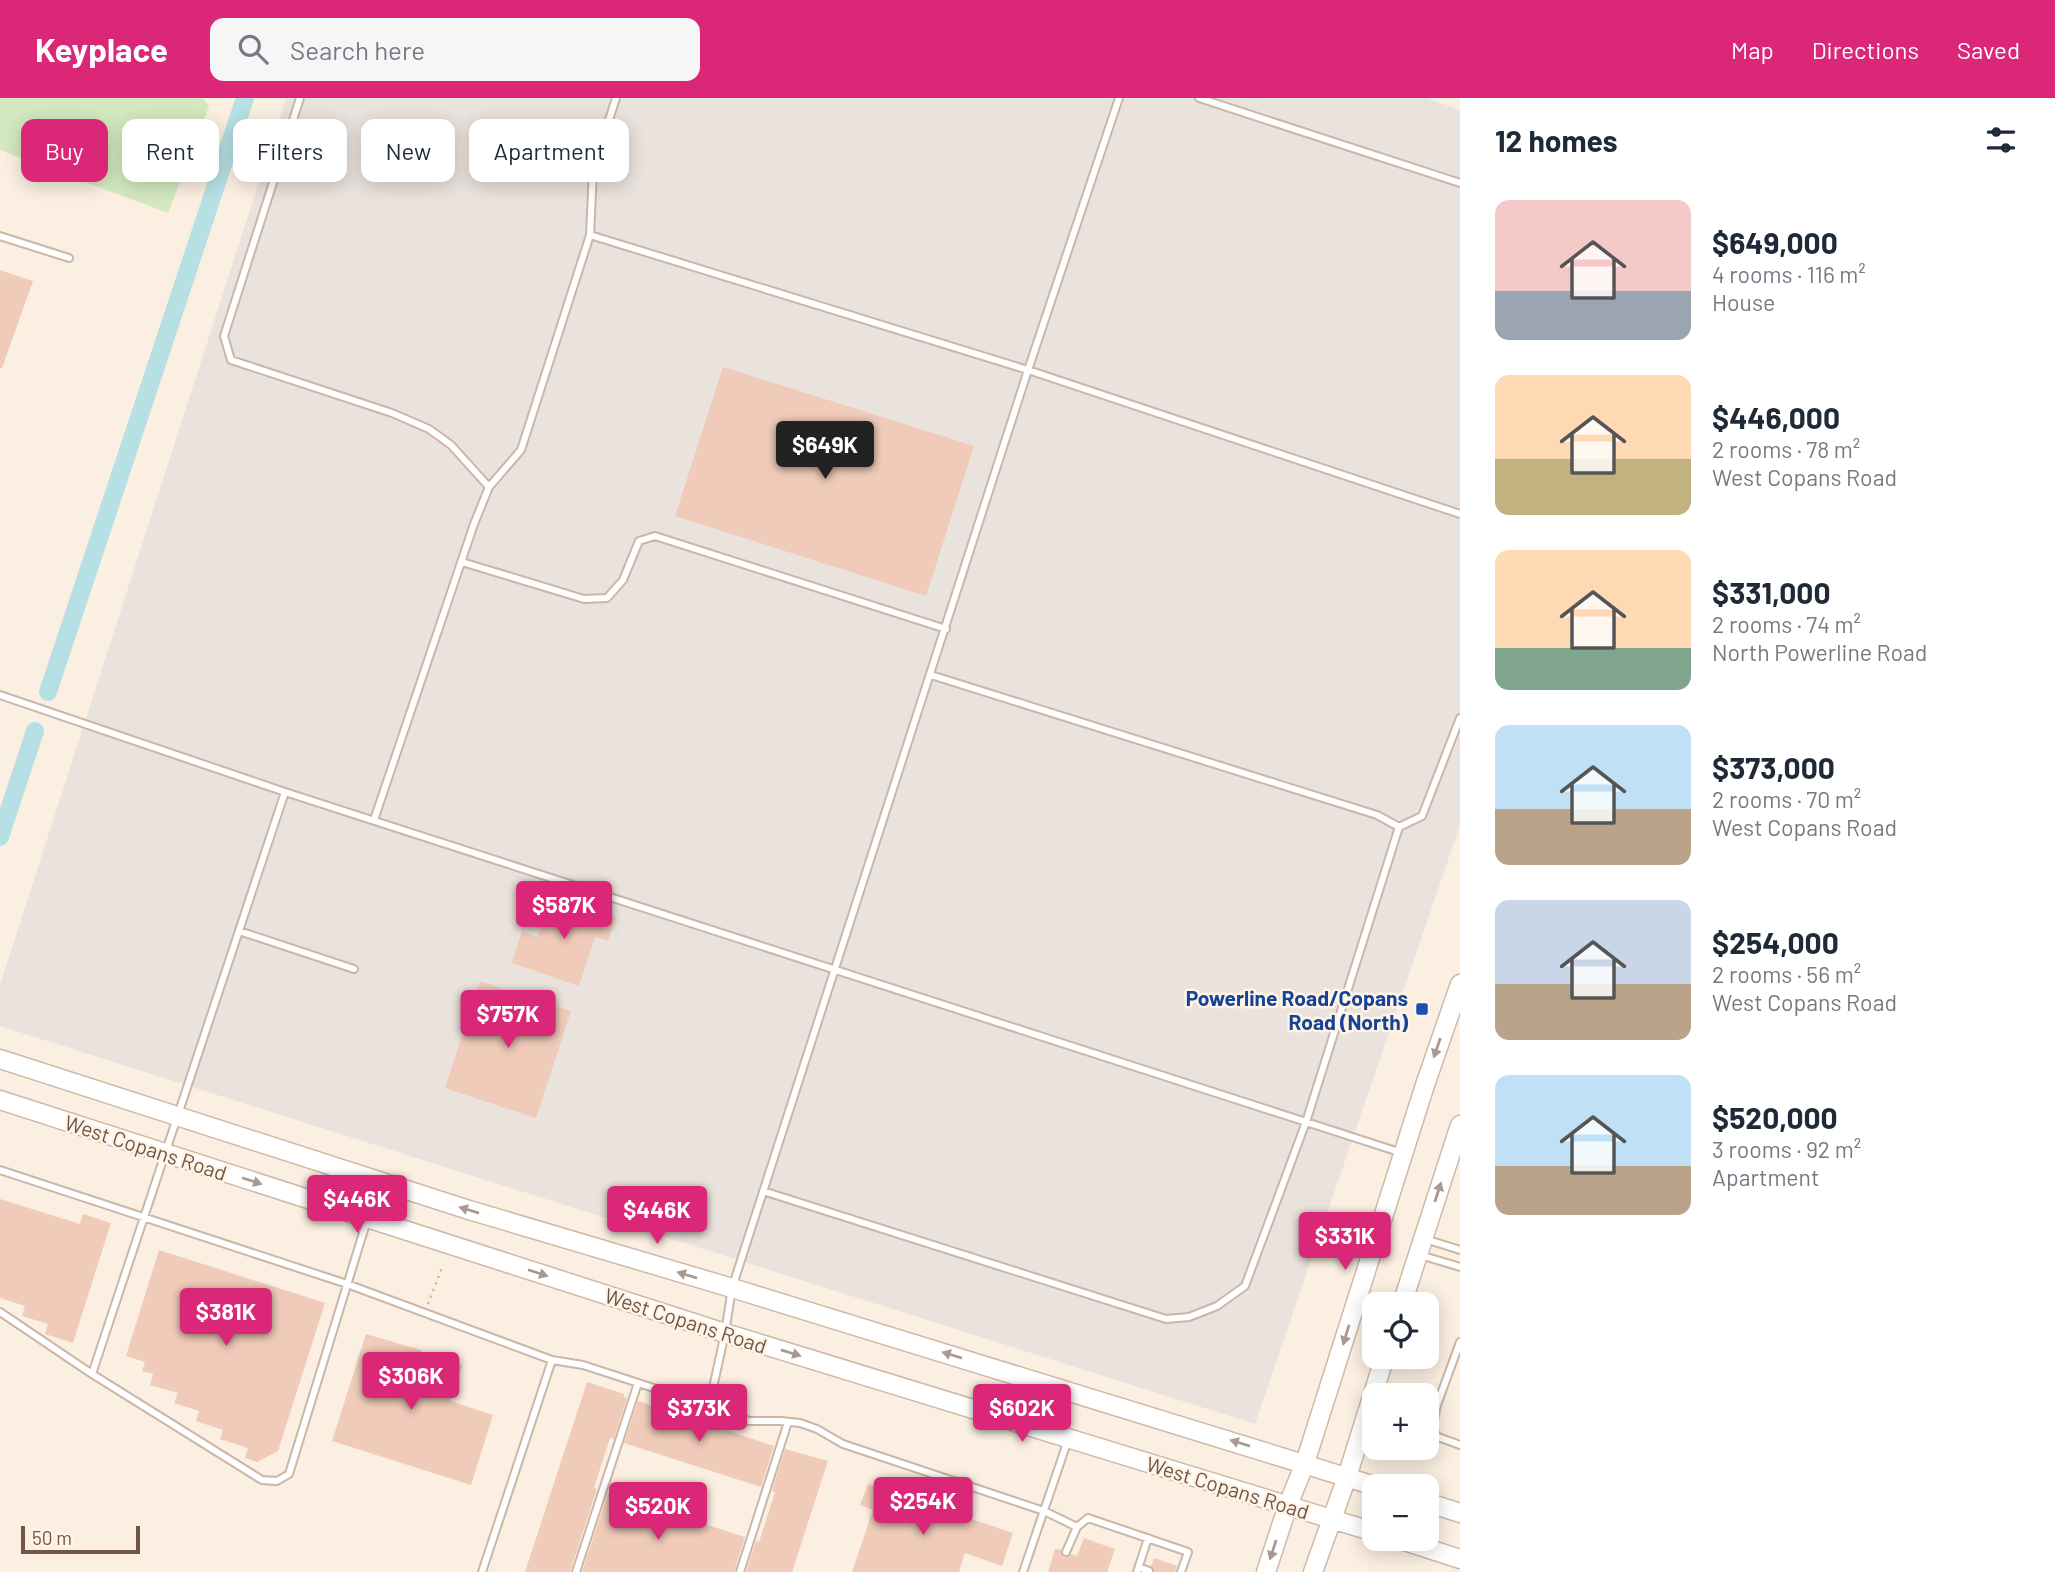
<!DOCTYPE html>
<meta charset="utf-8">
<style>
body{margin:0;font-family:Barlow,sans-serif;background:#f6f6f7;color:#1f2937;height:100vh;display:flex;flex-direction:column;font-size:26px;white-space:nowrap}
*{box-sizing:border-box;margin:0}
p{font-size:23px;color:#747a83}
.icon{flex:none;width:38px;height:38px;fill:none;stroke:currentColor;stroke-width:2;stroke-linecap:round;stroke-linejoin:round}
.map{position:relative;flex:1;overflow:hidden}
.side{display:flex;flex-direction:column;background:#fff;width:595px}
.side>*{flex:none}
.top-card{position:absolute;left:21px;top:21px;width:665px;height:63px;display:flex;gap:14px}
.tools{position:absolute;left:1362px;top:1194px;display:grid;gap:14px}
.tools a{display:grid;place-items:center;width:77px;height:77px;border-radius:14px;background:#fff;box-shadow:0 4px 18px #0003;font-size:35px}
.scale{position:absolute;left:21px;bottom:18px;width:119px;box-sizing:border-box;padding-left:7px;border:4px solid #715549;border-top:0;font-size:19px;line-height:24px;white-space:nowrap;color:#715549;-webkit-text-stroke:5px #fff4e6;paint-order:stroke}
.price{position:absolute;translate:-50% -60px;padding:0 16px;border-radius:7px;background:#db2777;color:#fff;font-size:23px;line-height:46px;filter:drop-shadow(0 2px 4px #0008)}
.price::after{content:'';position:absolute;left:50%;top:42px;width:21px;height:16px;margin-left:-10px;background:inherit;clip-path:polygon(0 0,100% 0,50% 100%)}
.price.active{background:#222;color:#fff}
ul{padding:0;list-style:none}
li{display:flex;align-items:center;gap:21px;height:175px;padding:0 35px}
li span{display:grid;place-items:center;flex:none;width:196px;height:140px;border-radius:14px;color:#555}
li>.icon{margin-inline-start:auto}
span .icon{width:84px;height:84px;fill:#fffc;stroke-width:1}
li b{font-size:30px}
h2{display:flex;justify-content:space-between;align-items:center;height:84px;padding:0 35px;font-size:30px}
.pill{padding:0 24px;border-radius:14px;background:#fff;box-shadow:0 4px 18px #0003;font-size:24px;line-height:63px}
.pill.active{background:#db2777;color:#fff}
header{display:flex;align-items:center;gap:42px;box-sizing:border-box;height:98px;padding:0 35px;background:#db2777;color:#fff}
header strong{font-size:33px}
nav{display:flex;gap:38px;margin-inline-start:auto;font-size:24px}
.search{width:490px;height:63px;background:#f6f6f7;display:flex;align-items:center;gap:18px;box-sizing:border-box;padding:0 24px;border-radius:14px;color:#747a83;font-size:26px}
main{display:flex;flex:1;min-height:0}
.map>svg:first-child{display:block}
.industrial{fill:#eae2dc}
.green{fill:#d3e8c0}
.lines{fill:none;stroke-linecap:round;stroke-linejoin:round}
.canal{stroke:#b6e0e4;stroke-width:18}
.building{fill:#f0cbb9}
.lane-casing{stroke:#cbb6a8;stroke-width:10}
.secondary-casing{stroke:#d1b8a8;stroke-width:21}
.path{stroke:#d4af9d;stroke-width:2.5;stroke-dasharray:2 5;stroke-linecap:butt}
.lane{stroke:#fff;stroke-width:6}
.secondary{stroke:#fff;stroke-width:18}
.oneway{fill:#aa9992}
.transit-dot{fill:#1a4fb4;stroke:#fff4e6;stroke-width:2.5}
.labels{text-anchor:middle;dominant-baseline:central;stroke-width:5;stroke-linejoin:round;paint-order:stroke}
.transit-label{font-size:21px;font-weight:bold;fill:#164399;stroke:#fff4e6;text-anchor:end}
.street-label{font-size:21px;fill:#715549;stroke:#fff4e6}
</style>
<header>
<strong>Keyplace</strong>
<div class="search"><svg class="icon" aria-label="search" viewBox="0 0 24 24"><circle cx="10" cy="10" r="6"/><path d="M15 15l6 6"/></svg>Search here</div>
<nav><a>Map</a><a>Directions</a><a>Saved</a></nav>
</header>
<main>
<div class="map">
<svg width="1460" height="1474" viewBox="0 0 1460 1474">
<rect width="100%" height="100%" fill="#fbefe1"/>
<path class="industrial" d="M286,0H1426L1460,12V727L1255,1326L0,928V887Z"/>
<path class="green" d="M0,0H203L209,8L168,115L0,52Z"/>
<g class="lines">
<path class="canal" d="M48,594L245,0
M0,739L35,633"/>
</g>
<path class="building" d="M0,172L33,183L2,270H0Z
M723,269L974,348L926,498L675,418Z
M552,797L616,819L608,843L595,839L579,888L512,865L522,833L537,839Z
M480,883L571,913L536,1020L445,990Z
M0,1101L80,1126L83,1116L111,1125L73,1245L45,1236L48,1226L22,1218L25,1208L0,1200Z
M159,1152L325,1205L278,1353L257,1364L245,1360L248,1350L220,1341L223,1332L196,1323L199,1313L174,1305L178,1295L150,1287L153,1276L142,1273L145,1264L126,1258Z
M366,1236L421,1252V1254L462,1267L450,1303L493,1317L471,1387L332,1343Z
M587,1284L624,1296V1299L627,1300L614,1341L610,1340L594,1390L597,1391L570,1474H525Z
M638,1303L774,1348L761,1389L624,1345Z
M785,1351L828,1363L792,1474H746L756,1443L759,1444L775,1394L772,1393Z
M868,1386L1013,1435L1002,1468L965,1455L959,1474H852L873,1412L860,1407Z
M608,1395L745,1439L734,1474H582Z
M1084,1440L1115,1451L1107,1474H1048L1055,1451L1061,1452L1064,1459L1071,1456L1077,1458Z
M1154,1460L1177,1468L1175,1474H1155L1151,1468Z"/>
<g class="lines">
<defs>
<path id="lane" d="M300,0L224,238L231,262L392,315L429,331L451,347L489,389
M1199,0L1460,85
M590,137L1028,272L1460,416
M0,138L69,160
M462,464L584,501L607,500L623,482L639,443L655,438L946,531
M931,577L1377,717L1399,729
M0,597L285,694L1402,1055
M374,722L474,426L489,389L521,352L590,137L593,72L616,0
M239,833L354,871
M0,1072L347,1186L552,1262L583,1267L709,1308L725,1235L732,1190L1028,272L1119,0
M763,1093L1166,1221L1189,1219L1217,1208L1245,1188L1306,1024L1399,729L1422,718L1460,620
M1425,1141L1460,1152
M1420,1157L1460,1169
M0,1214L92,1276L285,694
M1460,1244L1437,1307L1432,1332L1438,1339L1460,1347
M92,1276L262,1382L277,1383L289,1376L367,1122
M709,1308L749,1323H781L800,1325L817,1331L843,1346L1044,1413L1077,1429L1088,1420L1188,1454L1181,1474
M1066,1454L1077,1429
M1139,1469L1149,1473
M482,1474L552,1262
M576,1474L638,1285
M740,1474L788,1324
M1023,1474L1068,1342
M1137,1474L1148,1440"/>
<path id="secondary" d="M0,961L469,1112L732,1190L1375,1388
M0,1002L725,1235L1374,1434
M1402,1206L1460,1027
M1426,1404L1460,1415
M1395,1440L1460,1461
M1266,1474L1288,1407L1305,1365L1425,987L1460,886
M1313,1474L1347,1379L1385,1258"/>
</defs>
<use href="#lane" class="lane-casing"/>
<use href="#secondary" class="secondary-casing"/>
<path class="path" d="M428,1206L443,1167"/>
<use href="#lane" class="lane"/>
<use href="#secondary" class="secondary"/>
</g>
<defs><path id="oneway-solid" d="M-6-.8H1V-3.2L6.5 0L1 3.2V.8H-6Z" transform="scale(1.75)"/></defs>
<g class="oneway">
<use href="#oneway-solid" transform="translate(1437 950) rotate(109)"/>
<use href="#oneway-solid" transform="translate(252 1083) rotate(18)"/>
<use href="#oneway-solid" transform="translate(1438 1094) rotate(-72)"/>
<use href="#oneway-solid" transform="translate(469 1112) rotate(-163)"/>
<use href="#oneway-solid" transform="translate(538 1175) rotate(18)"/>
<use href="#oneway-solid" transform="translate(687 1177) rotate(-163)"/>
<use href="#oneway-solid" transform="translate(1346 1237) rotate(107)"/>
<use href="#oneway-solid" transform="translate(791 1255) rotate(17)"/>
<use href="#oneway-solid" transform="translate(952 1257) rotate(-163)"/>
<use href="#oneway-solid" transform="translate(1240 1345) rotate(-163)"/>
<use href="#oneway-solid" transform="translate(1273 1452) rotate(108)"/>
</g>
<rect class="transit-dot" x="1415" y="904" width="14" height="14" rx="3.5"/>
<g class="labels">
<g class="transit-label">
<text x="1408" y="899">Powerline Road/Copans<tspan x="1408" dy="24">Road (North)</tspan></text>
</g>
<g class="street-label">
<text transform="translate(146 1049) rotate(18)">West Copans Road</text>
<text transform="translate(686 1222) rotate(18)">West Copans Road</text>
<text transform="translate(1228 1389) rotate(17)">West Copans Road</text>
</g>
</g>
</svg>
<div class="tools">
<a><svg class="icon" aria-label="locate" viewBox="0 0 24 24"><circle cx="12" cy="12" r="6"/><path d="M12 2v4M12 18v4M2 12h4M18 12h4"/></svg></a>
<a>+</a>
<a>−</a>
</div>
<div class="scale">50 m</div>
<b class="price active" style="left:825px;top:383px">$649K</b>
<b class="price" style="left:564px;top:843px">$587K</b>
<b class="price" style="left:508px;top:952px">$757K</b>
<b class="price" style="left:357px;top:1137px">$446K</b>
<b class="price" style="left:657px;top:1148px">$446K</b>
<b class="price" style="left:1345px;top:1174px">$331K</b>
<b class="price" style="left:226px;top:1250px">$381K</b>
<b class="price" style="left:411px;top:1314px">$306K</b>
<b class="price" style="left:699px;top:1346px">$373K</b>
<b class="price" style="left:1022px;top:1346px">$602K</b>
<b class="price" style="left:923px;top:1439px">$254K</b>
<b class="price" style="left:658px;top:1444px">$520K</b>
<div class="top-card">
<a class="pill active">Buy</a>
<a class="pill">Rent</a>
<a class="pill">Filters</a>
<a class="pill">New</a>
<a class="pill">Apartment</a>
</div>
</div>
<section class="side">
<h2>12 homes<svg class="icon" aria-label="filters" viewBox="0 0 24 24"><path d="M4 7h16M4 17h16"/><circle cx="9" cy="7" r="2"/><circle cx="15" cy="17" r="2"/></svg></h2>
<ul>
<li><span style="background:linear-gradient(#f6c9c9 65%,#9aa5b1 0)"><svg class="icon" aria-label="home" viewBox="0 0 24 24"><path d="M3 11l9-7 9 7M6 9v11h12V9"/></svg></span><div><b>$649,000</b><p>4 rooms · 116 m²</p><p>House</p></div></li>
<li><span style="background:linear-gradient(#ffd9b3 60%,#c2b280 0)"><svg class="icon" aria-label="home" viewBox="0 0 24 24"><path d="M3 11l9-7 9 7M6 9v11h12V9"/></svg></span><div><b>$446,000</b><p>2 rooms · 78 m²</p><p>West Copans Road</p></div></li>
<li><span style="background:linear-gradient(#ffd9b3 70%,#7fa58c 0)"><svg class="icon" aria-label="home" viewBox="0 0 24 24"><path d="M3 11l9-7 9 7M6 9v11h12V9"/></svg></span><div><b>$331,000</b><p>2 rooms · 74 m²</p><p>North Powerline Road</p></div></li>
<li><span style="background:linear-gradient(#bfe0f5 60%,#b9a48a 0)"><svg class="icon" aria-label="home" viewBox="0 0 24 24"><path d="M3 11l9-7 9 7M6 9v11h12V9"/></svg></span><div><b>$373,000</b><p>2 rooms · 70 m²</p><p>West Copans Road</p></div></li>
<li><span style="background:linear-gradient(#c9d6e8 60%,#b9a48a 0)"><svg class="icon" aria-label="home" viewBox="0 0 24 24"><path d="M3 11l9-7 9 7M6 9v11h12V9"/></svg></span><div><b>$254,000</b><p>2 rooms · 56 m²</p><p>West Copans Road</p></div></li>
<li><span style="background:linear-gradient(#bfe0f5 65%,#b9a48a 0)"><svg class="icon" aria-label="home" viewBox="0 0 24 24"><path d="M3 11l9-7 9 7M6 9v11h12V9"/></svg></span><div><b>$520,000</b><p>3 rooms · 92 m²</p><p>Apartment</p></div></li>
</ul>
</section>
</main>
